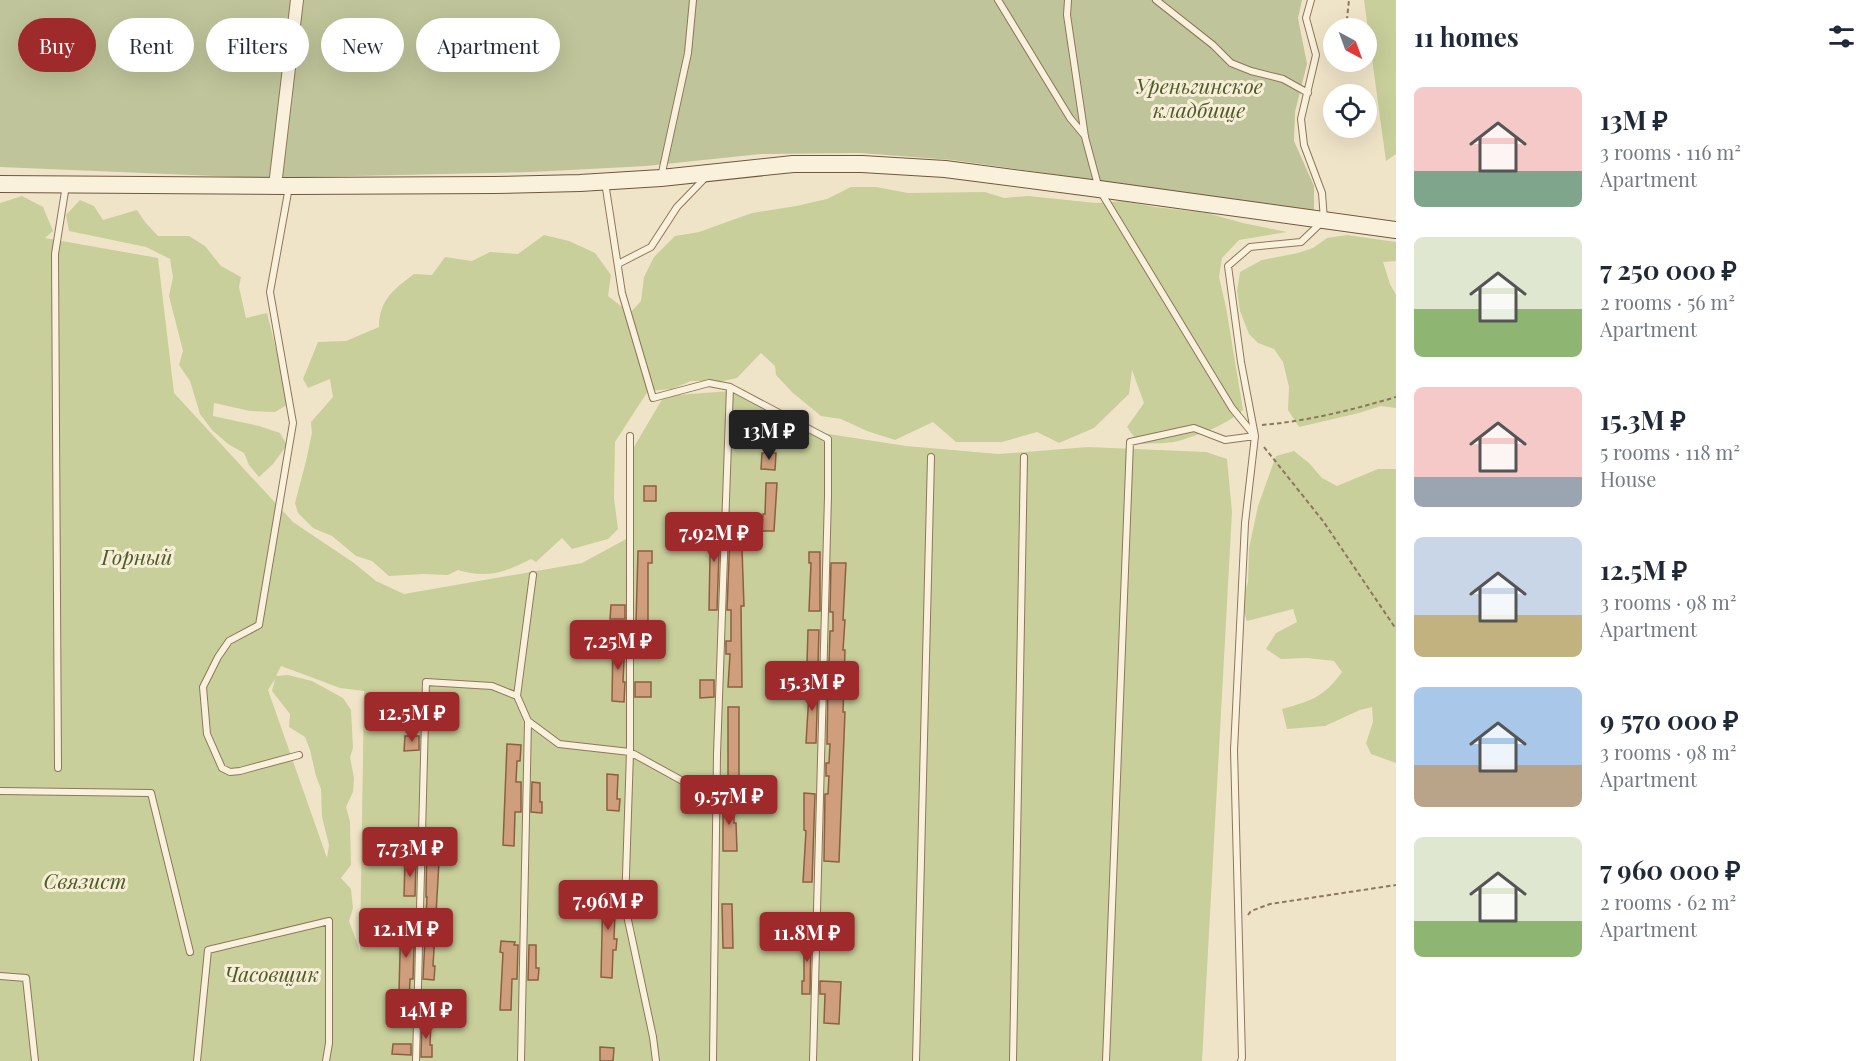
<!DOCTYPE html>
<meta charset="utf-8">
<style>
body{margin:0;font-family:"Playfair Display",serif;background:#f6f6f7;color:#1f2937;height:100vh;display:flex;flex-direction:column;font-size:22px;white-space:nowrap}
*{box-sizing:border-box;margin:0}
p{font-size:20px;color:#747a83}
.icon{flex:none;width:33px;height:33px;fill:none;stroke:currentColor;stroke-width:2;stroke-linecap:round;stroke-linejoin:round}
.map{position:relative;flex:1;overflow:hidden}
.sheet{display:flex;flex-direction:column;background:#fff;width:480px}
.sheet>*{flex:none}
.guide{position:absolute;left:18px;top:18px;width:570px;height:54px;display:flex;gap:12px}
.needle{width:39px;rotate:139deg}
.buttons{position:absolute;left:1323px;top:18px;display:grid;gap:12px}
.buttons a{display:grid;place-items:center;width:54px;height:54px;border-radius:50%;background:#fff;box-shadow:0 6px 24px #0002;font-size:30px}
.price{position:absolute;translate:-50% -51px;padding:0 14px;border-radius:6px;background:#9e2a2b;color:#fff;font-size:20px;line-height:39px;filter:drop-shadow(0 2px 3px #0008)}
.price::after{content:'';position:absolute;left:50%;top:36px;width:18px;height:14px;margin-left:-9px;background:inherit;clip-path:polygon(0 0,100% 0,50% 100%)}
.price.on{background:#222;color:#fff}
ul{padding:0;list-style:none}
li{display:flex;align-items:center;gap:18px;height:150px;padding:0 18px}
li span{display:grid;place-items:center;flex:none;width:168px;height:120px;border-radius:9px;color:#555}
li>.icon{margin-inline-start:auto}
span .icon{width:72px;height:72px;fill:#fffc;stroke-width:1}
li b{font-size:26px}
h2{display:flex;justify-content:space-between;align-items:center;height:72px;padding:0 18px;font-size:26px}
.pill{padding:0 21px;border-radius:27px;background:#fff;box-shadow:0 6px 24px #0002;font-size:21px;line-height:54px}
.pill.on{background:#9e2a2b;color:#fff}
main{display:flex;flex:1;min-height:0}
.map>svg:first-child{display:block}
.green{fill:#c9cf9b;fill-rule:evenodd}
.cemetery{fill:#bfc49a}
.building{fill:#cf9f7d;stroke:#8d5f41;stroke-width:1.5}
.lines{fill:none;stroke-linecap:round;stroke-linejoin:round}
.lane-casing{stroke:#8d765c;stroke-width:8}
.street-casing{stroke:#8d765c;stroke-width:14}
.secondary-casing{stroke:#6f573f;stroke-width:18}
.path{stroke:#8d765c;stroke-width:2;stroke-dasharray:4.5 3;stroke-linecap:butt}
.lane{stroke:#faf1dc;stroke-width:6}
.street{stroke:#faf1dc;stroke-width:12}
.secondary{stroke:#faf1dc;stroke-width:16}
.labels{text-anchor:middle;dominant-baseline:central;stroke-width:6;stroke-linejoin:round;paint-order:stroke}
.park-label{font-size:21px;font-style:italic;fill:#4d5a26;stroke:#f7eed8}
</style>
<main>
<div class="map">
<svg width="1396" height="1061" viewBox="0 0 1396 1061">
<rect width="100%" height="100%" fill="#f0e4c8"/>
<path class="green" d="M1364,0H1396V154L1386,161Z
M851,187H876L908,193L985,192L1004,198L1028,196L1096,203L1123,201L1155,207L1207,213L1243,223L1287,232L1239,240L1222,258L1219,277L1226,307L1243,410C1226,425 1204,433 1182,440C1170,444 1153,443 1139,444L1127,427L1144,403L1132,370L1129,394L1094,428L1059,443L1037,432L1002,442H956L933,422L895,440L867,431L841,419L821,416L793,393L776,375L775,366L761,353L737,378L724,381H691L672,389L648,391L615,442L614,498L618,529L608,539L572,549L562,538L536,562L531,559C506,572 487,579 458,570L448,575L424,574L389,576L372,561L356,556L332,536L313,528L298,513L295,503L306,461L312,433L311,422L333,397L330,379L308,388L303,379L318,342L346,341L379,327C379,300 394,289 414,274L432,275L445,257L472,261L490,252L518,254L544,235L569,241L595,253L611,275L608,296L630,313L641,301L644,277L654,257L675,236L699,232L752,213L796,206L827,199Z
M22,196L43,207L53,231L45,238L158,258L174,393L293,522L354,563L376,581L404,594L582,563L628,538L631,452L664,396L744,390L816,432L906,446L999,454L1088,447L1206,452L1227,459L1232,512L1202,1061H0V203ZM281,666L340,688L364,691L360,951L349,921L353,908L351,889L341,878L351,865L350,822L346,807L353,792L354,778L350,757L353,748L351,710L343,698L312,681L288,675L276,676ZM275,679L272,691L290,714L289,727L305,737L310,750L316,776L321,789L322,817L329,845L327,858L268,690Z
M80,200L94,206L103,220L137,210L145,222L158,236H189L205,246L221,266L241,277L239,287L246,318L267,313L280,365L292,402L275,412L250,411L214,403L213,416L259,426L280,433L287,445L273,464L259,477L249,465L244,453L228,444L212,430L200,414L190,381L179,365L183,351L169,296L173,277L170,259L146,247L69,231L66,215Z
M1347,235L1396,242V261L1383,262L1390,284L1396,295V408L1381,406L1359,413L1299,427L1288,410L1289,387L1283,362L1274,349L1258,343L1249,334L1240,311L1237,291L1240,272L1262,260L1298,253L1313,248L1327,238Z
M1294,451L1309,463L1322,478L1337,486L1378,469H1396V763L1371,754L1366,743L1373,722L1372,707L1360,710L1325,726L1287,729L1282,709C1311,701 1324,697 1342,672L1334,661L1307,658L1281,659L1266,649L1276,633L1297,622L1293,609L1247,621L1241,603L1248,582L1249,548L1258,506L1276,456Z"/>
<path class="cemetery" d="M0,0H1302L1298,18L1307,64L1295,112L1294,141L1314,186V211L952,160L860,153L761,154L646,166L532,172L265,178L0,167Z"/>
<path class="building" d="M765,418H778V432H765Z
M762,453H776L775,470L761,469Z
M766,483H777L774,531H762L763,514H765Z
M644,486H656V501H644Z
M706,523H720L717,610H709L710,556L709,534H706Z
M745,533V548H742L744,606H741L742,687H728L730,654H726V641H731V610H727L730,534Z
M638,551H652V563H648V646H651V658H635Z
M809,552H820V611H809L811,563H809Z
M831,563H846L843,620H845L843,650H845L843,712H845L839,862L824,861L825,794H828L829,776H826V763H829L830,744H827L828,683H831L832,664H829L830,631H833V612H830Z
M611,605H625V619H610Z
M808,630H819L818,664L807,663Z
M613,639H625L623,682H625L624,702L612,701Z
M700,680H714V697L700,698Z
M635,682H651V697H635Z
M806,682H818L816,743H806L809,693H806Z
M728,707H739V777H728Z
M405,736H419V750L404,751Z
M507,744L521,745L520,761H517L516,782H521V812H515L514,846L503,845Z
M607,774L618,775L617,799H620L619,811L607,810Z
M532,782L540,783V802H542V813L531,812Z
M804,793L815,794L812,882H803L806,831L804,830Z
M723,798H734V823H736L737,851H723Z
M427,829H438L436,862H439L433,966H435L434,980L423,979L427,897H426Z
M405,860L416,861L415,896H404Z
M603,887H616L614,939H617L616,950H613L612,978L601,977Z
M722,904H732L733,948H723Z
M401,915L415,916L413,979H410L409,1005L396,1004V992H399Z
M804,930L811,931L810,994H802V981H804Z
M501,941L515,942L514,945H518L517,979H512L511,1010H500L503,953L500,952Z
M529,945H536V968H539L538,980H528Z
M820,981L841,982L839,1024L824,1023L825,994H820Z
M422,1020L431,1021L430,1045H432V1057H421Z
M393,1044H411V1055L392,1054Z
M600,1047L614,1048L613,1061H600Z"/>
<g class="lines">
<defs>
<path id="lane" d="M998,0L1070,118L1085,136
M1068,0L1067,15L1085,137L1099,189L1232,408L1254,435
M1156,0L1213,45L1231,63L1251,71L1283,79L1308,93
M661,177L688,53L693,0
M605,182L622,293L653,398L709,383L730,387L717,754L713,1061
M289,187L270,292L293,423L259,625L229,641L218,657L203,687L207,734L222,768L230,772L240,771L299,755
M618,264L651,247L677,207L705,178
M730,387L828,439V496L813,1061
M630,436V752L625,906L653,1037L656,1061
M517,696L533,575
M58,768L55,254L66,185
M0,791L151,793L190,952
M0,976L26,978L35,1061
M197,1061L208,950L329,921V1043L326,1061
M416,1061L426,682L492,686L517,696L528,721L559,744L630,752L717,800
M521,1061L528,721
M916,1061L931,457
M1013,1061L1024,457
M1106,1061L1130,442L1194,428L1225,440L1255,436
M1241,1061L1242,1058L1234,750L1245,523L1255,436L1241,362L1228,266L1250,247L1301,242L1324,220L1322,193L1304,145L1301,119L1316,55L1306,18L1311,0"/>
<path id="street" d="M275,186L297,0"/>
<path id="secondary" d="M0,184L289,186L495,185L580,183L661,178L793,164H862L945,169L1099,189L1396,230"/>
</defs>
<use href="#lane" class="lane-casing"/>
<use href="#street" class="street-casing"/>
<use href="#secondary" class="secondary-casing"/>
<path class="path" d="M1346,28L1349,0
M1324,48L1334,40
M1262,425C1308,421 1352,410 1396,397
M1264,447L1323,521L1396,629
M1248,915L1251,911L1270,904L1396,885"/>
<use href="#lane" class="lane"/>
<use href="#street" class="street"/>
<use href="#secondary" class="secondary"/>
</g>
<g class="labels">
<g class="park-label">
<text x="1199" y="85">Уреньгинское<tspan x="1199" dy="24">кладбище</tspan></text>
<text x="137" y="556">Горный</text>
<text x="85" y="880">Связист</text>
<text x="272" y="973">Часовщик</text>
</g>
</g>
</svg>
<div class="buttons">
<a><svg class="needle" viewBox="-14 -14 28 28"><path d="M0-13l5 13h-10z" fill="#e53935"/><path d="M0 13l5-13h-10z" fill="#747a83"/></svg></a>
<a><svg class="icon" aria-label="locate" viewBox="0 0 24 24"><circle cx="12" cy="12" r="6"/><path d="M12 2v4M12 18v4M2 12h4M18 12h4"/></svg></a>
</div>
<b class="price on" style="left:769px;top:461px">13M ₽</b>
<b class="price" style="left:714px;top:563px">7.92M ₽</b>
<b class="price" style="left:618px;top:671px">7.25M ₽</b>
<b class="price" style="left:812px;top:712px">15.3M ₽</b>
<b class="price" style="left:412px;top:743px">12.5M ₽</b>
<b class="price" style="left:729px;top:826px">9.57M ₽</b>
<b class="price" style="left:410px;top:878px">7.73M ₽</b>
<b class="price" style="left:608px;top:931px">7.96M ₽</b>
<b class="price" style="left:406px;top:959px">12.1M ₽</b>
<b class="price" style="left:807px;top:963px">11.8M ₽</b>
<b class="price" style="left:426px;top:1040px">14M ₽</b>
<div class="guide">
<a class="pill on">Buy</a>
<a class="pill">Rent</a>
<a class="pill">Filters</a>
<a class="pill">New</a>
<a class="pill">Apartment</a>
</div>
</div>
<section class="sheet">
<h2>11 homes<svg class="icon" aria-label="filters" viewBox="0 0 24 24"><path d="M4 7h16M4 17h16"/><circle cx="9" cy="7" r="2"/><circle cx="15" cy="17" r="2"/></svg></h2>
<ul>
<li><span style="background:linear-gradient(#f6c9c9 70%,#7fa58c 0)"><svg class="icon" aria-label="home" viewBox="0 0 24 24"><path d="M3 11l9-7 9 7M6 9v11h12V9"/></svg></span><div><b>13M ₽</b><p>3 rooms · 116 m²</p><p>Apartment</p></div></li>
<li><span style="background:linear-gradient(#dfe7d0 60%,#8fb573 0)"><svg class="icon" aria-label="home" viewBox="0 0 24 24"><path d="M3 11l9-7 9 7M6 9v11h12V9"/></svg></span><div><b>7 250 000 ₽</b><p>2 rooms · 56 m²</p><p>Apartment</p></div></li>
<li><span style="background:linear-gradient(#f6c9c9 75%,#9aa5b1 0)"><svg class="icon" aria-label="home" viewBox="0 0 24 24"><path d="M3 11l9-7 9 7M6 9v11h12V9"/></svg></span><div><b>15.3M ₽</b><p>5 rooms · 118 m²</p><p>House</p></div></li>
<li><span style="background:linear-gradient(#c9d6e8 65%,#c2b280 0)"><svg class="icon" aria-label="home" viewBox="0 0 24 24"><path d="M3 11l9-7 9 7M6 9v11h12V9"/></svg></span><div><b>12.5M ₽</b><p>3 rooms · 98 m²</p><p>Apartment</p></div></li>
<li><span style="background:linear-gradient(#a9c7e8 65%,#b9a48a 0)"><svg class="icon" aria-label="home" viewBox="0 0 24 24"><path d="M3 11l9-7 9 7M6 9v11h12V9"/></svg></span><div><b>9 570 000 ₽</b><p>3 rooms · 98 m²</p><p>Apartment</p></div></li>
<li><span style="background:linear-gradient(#dfe7d0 70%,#8fb573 0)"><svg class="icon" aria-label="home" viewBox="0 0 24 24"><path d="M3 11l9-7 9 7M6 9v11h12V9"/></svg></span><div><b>7 960 000 ₽</b><p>2 rooms · 62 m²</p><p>Apartment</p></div></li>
</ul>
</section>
</main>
